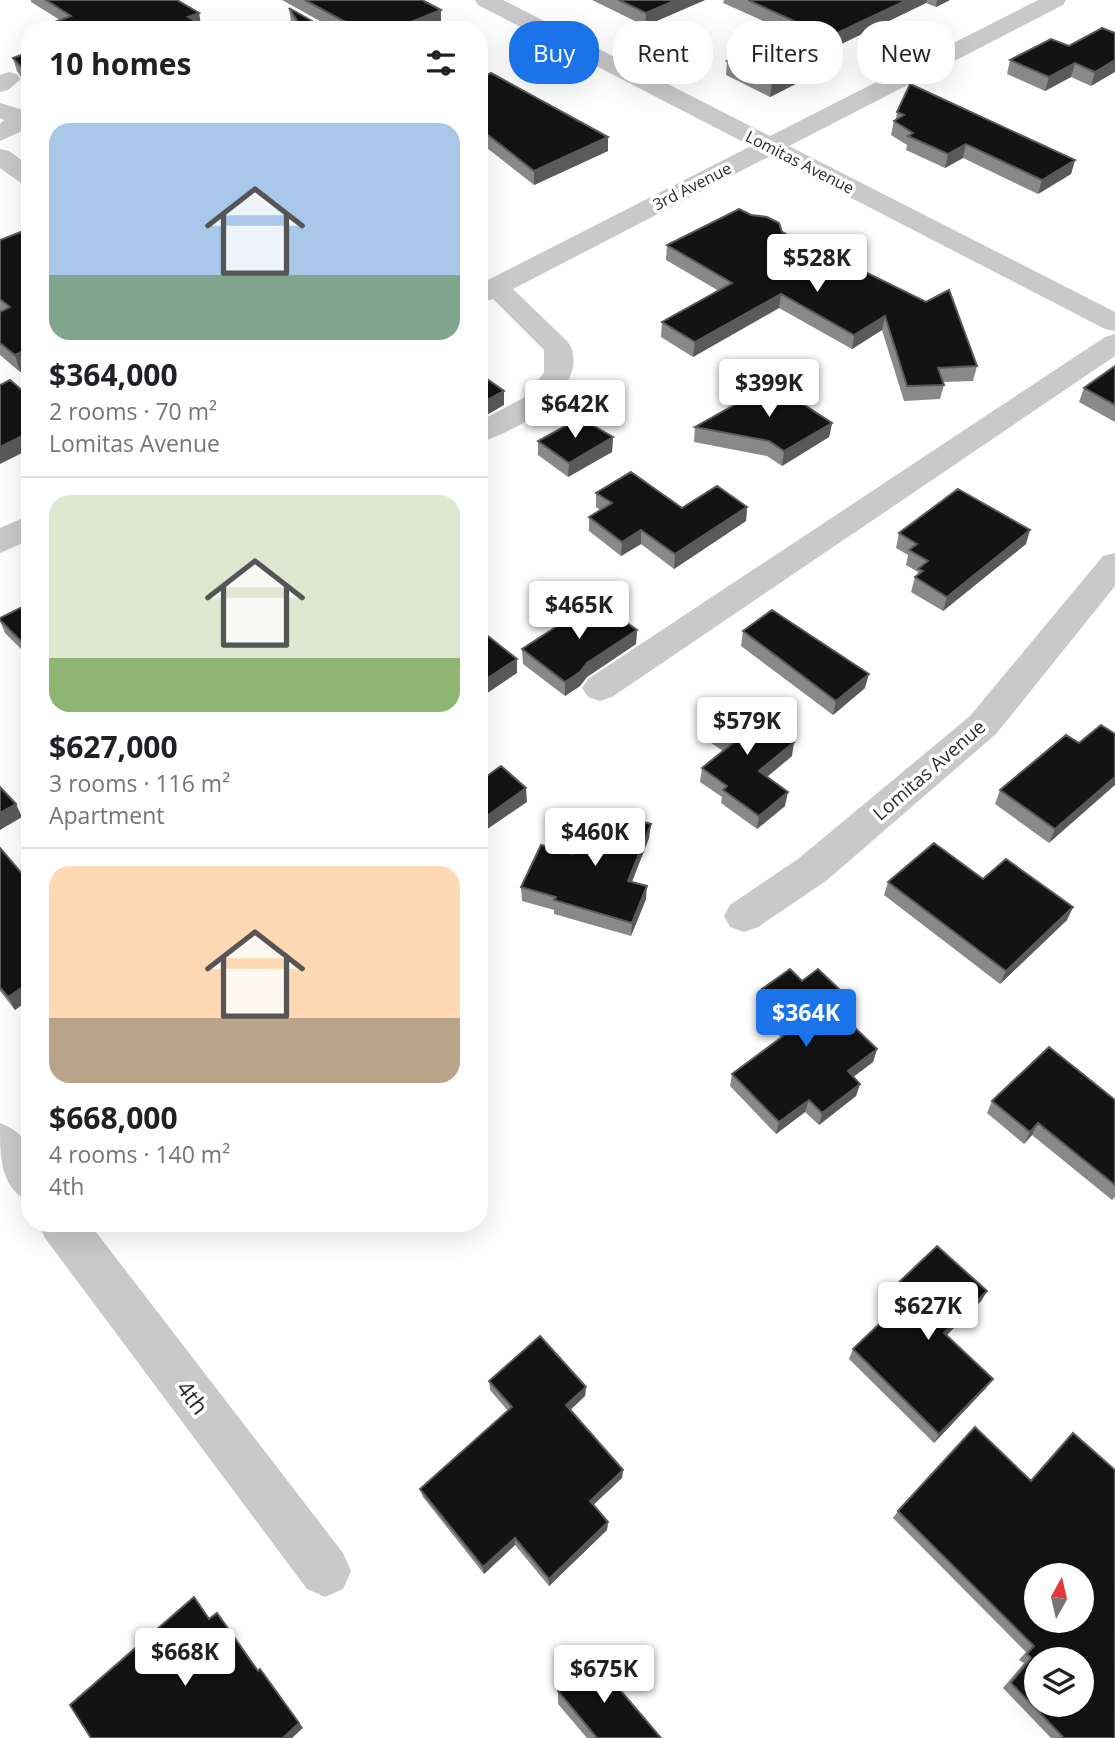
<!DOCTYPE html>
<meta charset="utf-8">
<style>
body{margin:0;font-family:"Open Sans",sans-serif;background:#f2f2f2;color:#202124;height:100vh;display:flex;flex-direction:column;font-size:26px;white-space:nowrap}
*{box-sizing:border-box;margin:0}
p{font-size:23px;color:#757577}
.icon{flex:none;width:38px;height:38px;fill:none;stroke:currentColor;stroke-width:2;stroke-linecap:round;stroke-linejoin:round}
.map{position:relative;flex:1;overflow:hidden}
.details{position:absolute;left:21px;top:21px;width:467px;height:1211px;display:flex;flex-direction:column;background:#fff;border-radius:28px;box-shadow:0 7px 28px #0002}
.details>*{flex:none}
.top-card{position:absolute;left:509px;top:21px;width:500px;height:63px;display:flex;gap:14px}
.needle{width:46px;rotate:8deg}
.controls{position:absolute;left:1024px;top:1563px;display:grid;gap:14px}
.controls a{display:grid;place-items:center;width:70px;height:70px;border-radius:50%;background:#fff;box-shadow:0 7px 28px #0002;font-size:35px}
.price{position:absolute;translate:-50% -60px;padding:0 16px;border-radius:7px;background:#fff;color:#222;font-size:23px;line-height:46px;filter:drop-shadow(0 2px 4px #0008)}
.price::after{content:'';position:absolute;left:50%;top:42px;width:21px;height:16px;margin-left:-10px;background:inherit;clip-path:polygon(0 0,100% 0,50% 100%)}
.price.selected{background:#1a73e8;color:#fff}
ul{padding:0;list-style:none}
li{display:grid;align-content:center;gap:14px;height:371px;padding:0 28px}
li+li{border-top:2px solid #e0e0e0}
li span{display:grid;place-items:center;height:217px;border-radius:21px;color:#555}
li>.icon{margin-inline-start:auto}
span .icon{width:126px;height:126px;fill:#fffc;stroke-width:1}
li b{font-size:30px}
h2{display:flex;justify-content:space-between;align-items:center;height:84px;padding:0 28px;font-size:30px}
.tag{padding:0 24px;border-radius:28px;background:#fff;box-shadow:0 7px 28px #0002;font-size:24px;line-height:63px}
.tag.selected{background:#1a73e8;color:#fff}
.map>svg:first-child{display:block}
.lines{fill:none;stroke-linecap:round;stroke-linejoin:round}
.minor{fill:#c9c9c9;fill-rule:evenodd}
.wall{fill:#898989}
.shaded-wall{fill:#5a5a5a}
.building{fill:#131313;stroke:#5a5a5a;stroke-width:2;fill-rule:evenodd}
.labels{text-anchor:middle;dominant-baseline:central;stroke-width:7;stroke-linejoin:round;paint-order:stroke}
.far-street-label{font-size:16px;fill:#2c2c2c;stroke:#fff}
.street-label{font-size:19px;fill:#2c2c2c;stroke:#fff}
.near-street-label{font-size:23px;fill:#2c2c2c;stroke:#fff}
</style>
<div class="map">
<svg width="1115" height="1738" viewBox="0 0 1115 1738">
<rect width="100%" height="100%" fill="#fff"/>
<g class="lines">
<path class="minor" d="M475,0H503L770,136L1038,0H1066L1063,5L789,146L1115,312V331L1105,329L770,156L513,289L568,342C583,363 565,393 547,408C536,418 494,439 480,442V421L527,396L544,372V350L493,299L480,303V284L751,146L478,5Z
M9,72L17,74L21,79L8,90L0,92V75Z
M0,103L23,110L28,120L22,131L0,141V124L4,120L0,118Z
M0,149L9,151L30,166V186L21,183L0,168Z
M1115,334V356L612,697L600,701L588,697L582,688L588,679L1105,337Z
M30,515V540L0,553V528Z
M1115,553V586L996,734L826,881L758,927L744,932L730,927L724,916L730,905L798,859L970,716L1103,556Z
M0,1123C40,1138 30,1167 30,1202C0,1188 0,1158 0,1123Z
M38,1223H89L343,1553L351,1571L343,1589L325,1597L307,1589L45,1238Z"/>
</g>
<path class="wall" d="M31,0H177L199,13L201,25L60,20L31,2Z
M282,0H423L441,23L426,30H336Z
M592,0H705L645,26Z
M724,0H950L936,7L926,3L830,49L835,52L833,65L770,97L726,75L727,61L788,32L723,3Z
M289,8L328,30H296L291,22Z
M1115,33L1091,86L1071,77L1045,91L1007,74L1010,60L1069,46Z
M30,52V84L23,80L17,71L13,58Z
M480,78L608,151L534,185L487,148L480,143Z
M897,112L1075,160L1071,174L1038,194L963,158L945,168L906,150L907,145L891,135L894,121L896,119Z
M782,232L977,366L973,381L943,382L944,385L940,399L904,401L882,330L852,349L779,308L693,357L661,337L662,322L719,291L666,260L667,245Z
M0,240L20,372L0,355Z
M1115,366V422L1079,402L1084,388Z
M832,423L829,437L782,466L767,456L694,442L695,427Z
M613,437L612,452L568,477L538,455V441Z
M596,493L682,508L747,507L746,521L674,569L641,544L621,556L589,531V517L600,510L596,507Z
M899,533L1026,544L943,611L911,592L915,577L917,576L918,572L906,565L908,555L896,548Z
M30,603V658L5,633L0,621V618Z
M637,630L636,644L587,677L580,686L565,696L523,664L522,649Z
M743,631L865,688L833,715L741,646Z
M705,724L792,756L767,777L785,806L757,829L721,803L722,797L700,782L702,768L723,751L704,738Z
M1115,734L1049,843L995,804L1000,790L1079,743Z
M649,838L632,882L646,899L631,936L554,914V910L522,901L521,887L573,854Z
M0,848L30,883V999L15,1010L0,991Z
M983,879L1073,907L1067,920L1000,984L884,895L888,882Z
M802,981L838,1004L834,1007L877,1049L873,1062L853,1077L860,1084L856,1096L819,1125L805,1112L776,1134L730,1086L732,1074L781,1037L773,1029L775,1017L760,1001L762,989Z
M1115,1100V1197L1112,1200L1032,1135L1024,1144L987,1113L992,1101Z
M894,1287L987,1291L981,1301L946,1335L986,1388L934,1443L849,1359L853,1349L888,1316L892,1306L895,1303L889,1298Z
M489,1381L586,1387L585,1396L570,1410L623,1470L622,1478L593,1505L608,1522L607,1530L549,1586L515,1545L484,1574L423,1497L420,1489L508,1411L490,1390Z
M1031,1481L1115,1738H1051L1003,1688L1024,1663L1019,1660L1026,1652L893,1518L898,1511Z
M558,1691L661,1738H587L558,1704Z"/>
<path class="shaded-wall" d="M676,0H705L645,26L646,13Z
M907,0H927L926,3L827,51L829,37Z
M937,0H950L936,7Z
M441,10V23L426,30H391Z
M199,13L201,27L188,17Z
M835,52L833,65L770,97L772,83Z
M1115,60V72L1091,86L1095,72Z
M1075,63L1071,77L1045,91L1049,77Z
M608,137V151L534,185V171Z
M966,144L963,158L945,168L948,154Z
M1075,160L1071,174L1038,194L1042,180Z
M781,294L779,308L693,357L695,342Z
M885,316L882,330L852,349L854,335Z
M30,348V368L20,372L15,355Z
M504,391V405L480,419V404Z
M832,423L829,437L782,466L784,451Z
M30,432V449L0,464V447Z
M613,437L612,452L568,477L569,463Z
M747,507L746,521L674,569L675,554Z
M641,530V544L621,556L622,542Z
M1030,530L1026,544L943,611L947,597Z
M637,630L636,644L587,677L580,686L565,696V682L587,663Z
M517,659V673L480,698V683Z
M869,674L865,688L833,715L836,701Z
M794,742L792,756L757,785L759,771Z
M1115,777V785L1049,843L1055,829Z
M526,788L527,802L486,830L487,843L480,849V821Z
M788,792L785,806L757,829L759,816Z
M16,804L22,817L0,830V813Z
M651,824L649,838L627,894L628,881Z
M647,886L646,899L631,936L632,923Z
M1073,907L1067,920L1000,984L1006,971Z
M30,982V999L15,1010L8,997Z
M842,992L838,1004L825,1014L828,1002Z
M877,1049L873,1062L844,1084L848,1071Z
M860,1084L856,1096L819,1125L822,1113Z
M809,1100L805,1112L776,1134L779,1122Z
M1038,1123L1032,1135L1024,1144L1030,1132Z
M987,1291L981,1301L939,1343L944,1333Z
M993,1379L986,1388L934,1443L939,1434Z
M586,1387L585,1396L566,1414V1405Z
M623,1470L622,1478L589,1509L590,1501Z
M608,1522L607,1530L549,1586V1579Z
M515,1538V1545L484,1574L483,1567Z
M260,1669L303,1728L292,1738H283Z"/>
<path class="building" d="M46,0H177L199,13L188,17L210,30H34L71,16Z
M305,0H422L441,10L391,30H360Z
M619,0H676L646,13Z
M748,0H907L829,37Z
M289,8L328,30H303Z
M1102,28L1115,33V60L1095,72L1075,63L1049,77L1010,60L1051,39L1069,46Z
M791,31L835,52L772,83L727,61Z
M30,52V73L20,66L13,58Z
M491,73L608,137L534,171L487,134L480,130V78Z
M910,84L1075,160L1042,180L966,144L948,154L908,136L913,133L894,121L904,115L897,112Z
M739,209L751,215L767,217L779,223L782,232L846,267L857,268L926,302L949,290L977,366L938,368L944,385L907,386L885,316L854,335L781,294L695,342L662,322L732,283L667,245Z
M21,232L30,239V348L15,355L0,343V312L10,307L0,299V240Z
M1115,366V405L1084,388Z
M480,374L504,391L480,404Z
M10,380L30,397V432L0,447V385Z
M772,384L832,423L784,451L769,441L695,427Z
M580,418L613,437L569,463L538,441Z
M631,472L682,508L717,486L747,507L675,554L641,530L622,542L589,517L612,503L596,493Z
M958,489L1030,530L947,597L915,577L923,571L918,569L928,561L909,550L917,544L899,533Z
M596,601L637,630L587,663L580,672L565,682L522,649Z
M30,603V650L0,620V618Z
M772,610L869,674L836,701L743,631Z
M484,633L517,659L480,683V635Z
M735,700L794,742L759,771L788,792L759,816L723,790L727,786L702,768L733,743L705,724Z
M1101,725L1115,734V777L1055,829L1000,790L1066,735L1079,743Z
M501,766L526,788L480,821V781Z
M0,787L16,804L0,813Z
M593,809L651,824L628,881L647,886L632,923L554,900L556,897L521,887L541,845L573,854Z
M480,828L486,830L480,834Z
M934,843L983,879L1006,859L1073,907L1006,971L888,882Z
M0,848L30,883V982L8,997L0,987Z
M790,969L802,981L818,969L842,992L828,1002L877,1049L848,1071L860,1084L822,1113L809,1100L779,1122L732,1074L790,1031L775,1016L784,1011L762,989Z
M1049,1047L1115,1100V1185L1038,1123L1030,1132L992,1101Z
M937,1246L987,1291L944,1333L993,1379L939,1434L853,1349L895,1309L892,1306L903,1296L894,1287Z
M540,1336L586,1387L566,1405L623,1470L590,1501L608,1522L549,1579L515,1538L483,1567L420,1489L512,1407L489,1381Z
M975,1427L1031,1481L1073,1433L1115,1470V1738H1064L1011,1683L1031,1658L1027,1654L1034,1646L898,1511ZM1036,1575H1082V1620H1036ZM1036,1659H1082V1704H1036Z
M194,1597L209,1619L217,1613L258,1671L260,1669L299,1723L283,1738H91L70,1705Z
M591,1656L661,1738H597L558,1691Z"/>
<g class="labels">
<g class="far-street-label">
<text transform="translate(800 162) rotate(27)">Lomitas Avenue</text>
<text transform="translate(692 186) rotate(-27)">3rd Avenue</text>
</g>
<g class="street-label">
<text transform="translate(929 770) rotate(-41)">Lomitas Avenue</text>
</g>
<g class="near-street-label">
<text transform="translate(193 1397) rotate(53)">4th</text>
</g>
</g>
</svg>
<div class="controls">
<a><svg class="needle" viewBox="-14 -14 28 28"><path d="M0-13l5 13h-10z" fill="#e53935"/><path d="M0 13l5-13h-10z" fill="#757577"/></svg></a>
<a><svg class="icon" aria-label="layers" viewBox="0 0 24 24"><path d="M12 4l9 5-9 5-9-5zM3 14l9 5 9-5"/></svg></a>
</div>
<b class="price" style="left:817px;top:294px">$528K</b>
<b class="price" style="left:769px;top:419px">$399K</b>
<b class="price" style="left:575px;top:440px">$642K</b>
<b class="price" style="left:579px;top:641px">$465K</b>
<b class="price" style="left:747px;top:757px">$579K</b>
<b class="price" style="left:595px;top:868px">$460K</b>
<b class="price selected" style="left:806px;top:1049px">$364K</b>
<b class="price" style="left:928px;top:1342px">$627K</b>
<b class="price" style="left:185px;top:1688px">$668K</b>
<b class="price" style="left:604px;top:1705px">$675K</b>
<div class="top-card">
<a class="tag selected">Buy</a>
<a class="tag">Rent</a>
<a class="tag">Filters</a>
<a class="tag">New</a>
</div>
<section class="details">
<h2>10 homes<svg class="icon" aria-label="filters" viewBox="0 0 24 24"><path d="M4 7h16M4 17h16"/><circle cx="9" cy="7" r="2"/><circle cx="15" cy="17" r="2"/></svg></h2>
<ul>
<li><span style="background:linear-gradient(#a9c7e8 70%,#7fa58c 0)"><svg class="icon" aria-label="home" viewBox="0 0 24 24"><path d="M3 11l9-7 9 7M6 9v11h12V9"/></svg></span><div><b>$364,000</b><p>2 rooms · 70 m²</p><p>Lomitas Avenue</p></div></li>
<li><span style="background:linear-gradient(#dfe7d0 75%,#8fb573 0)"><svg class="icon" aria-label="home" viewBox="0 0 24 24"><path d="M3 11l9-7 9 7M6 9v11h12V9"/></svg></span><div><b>$627,000</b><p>3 rooms · 116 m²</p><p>Apartment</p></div></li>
<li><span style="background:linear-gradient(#ffd9b3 70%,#b9a48a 0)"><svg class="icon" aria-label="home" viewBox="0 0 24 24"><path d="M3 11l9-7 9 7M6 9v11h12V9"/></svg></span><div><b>$668,000</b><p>4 rooms · 140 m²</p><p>4th</p></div></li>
</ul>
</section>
</div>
